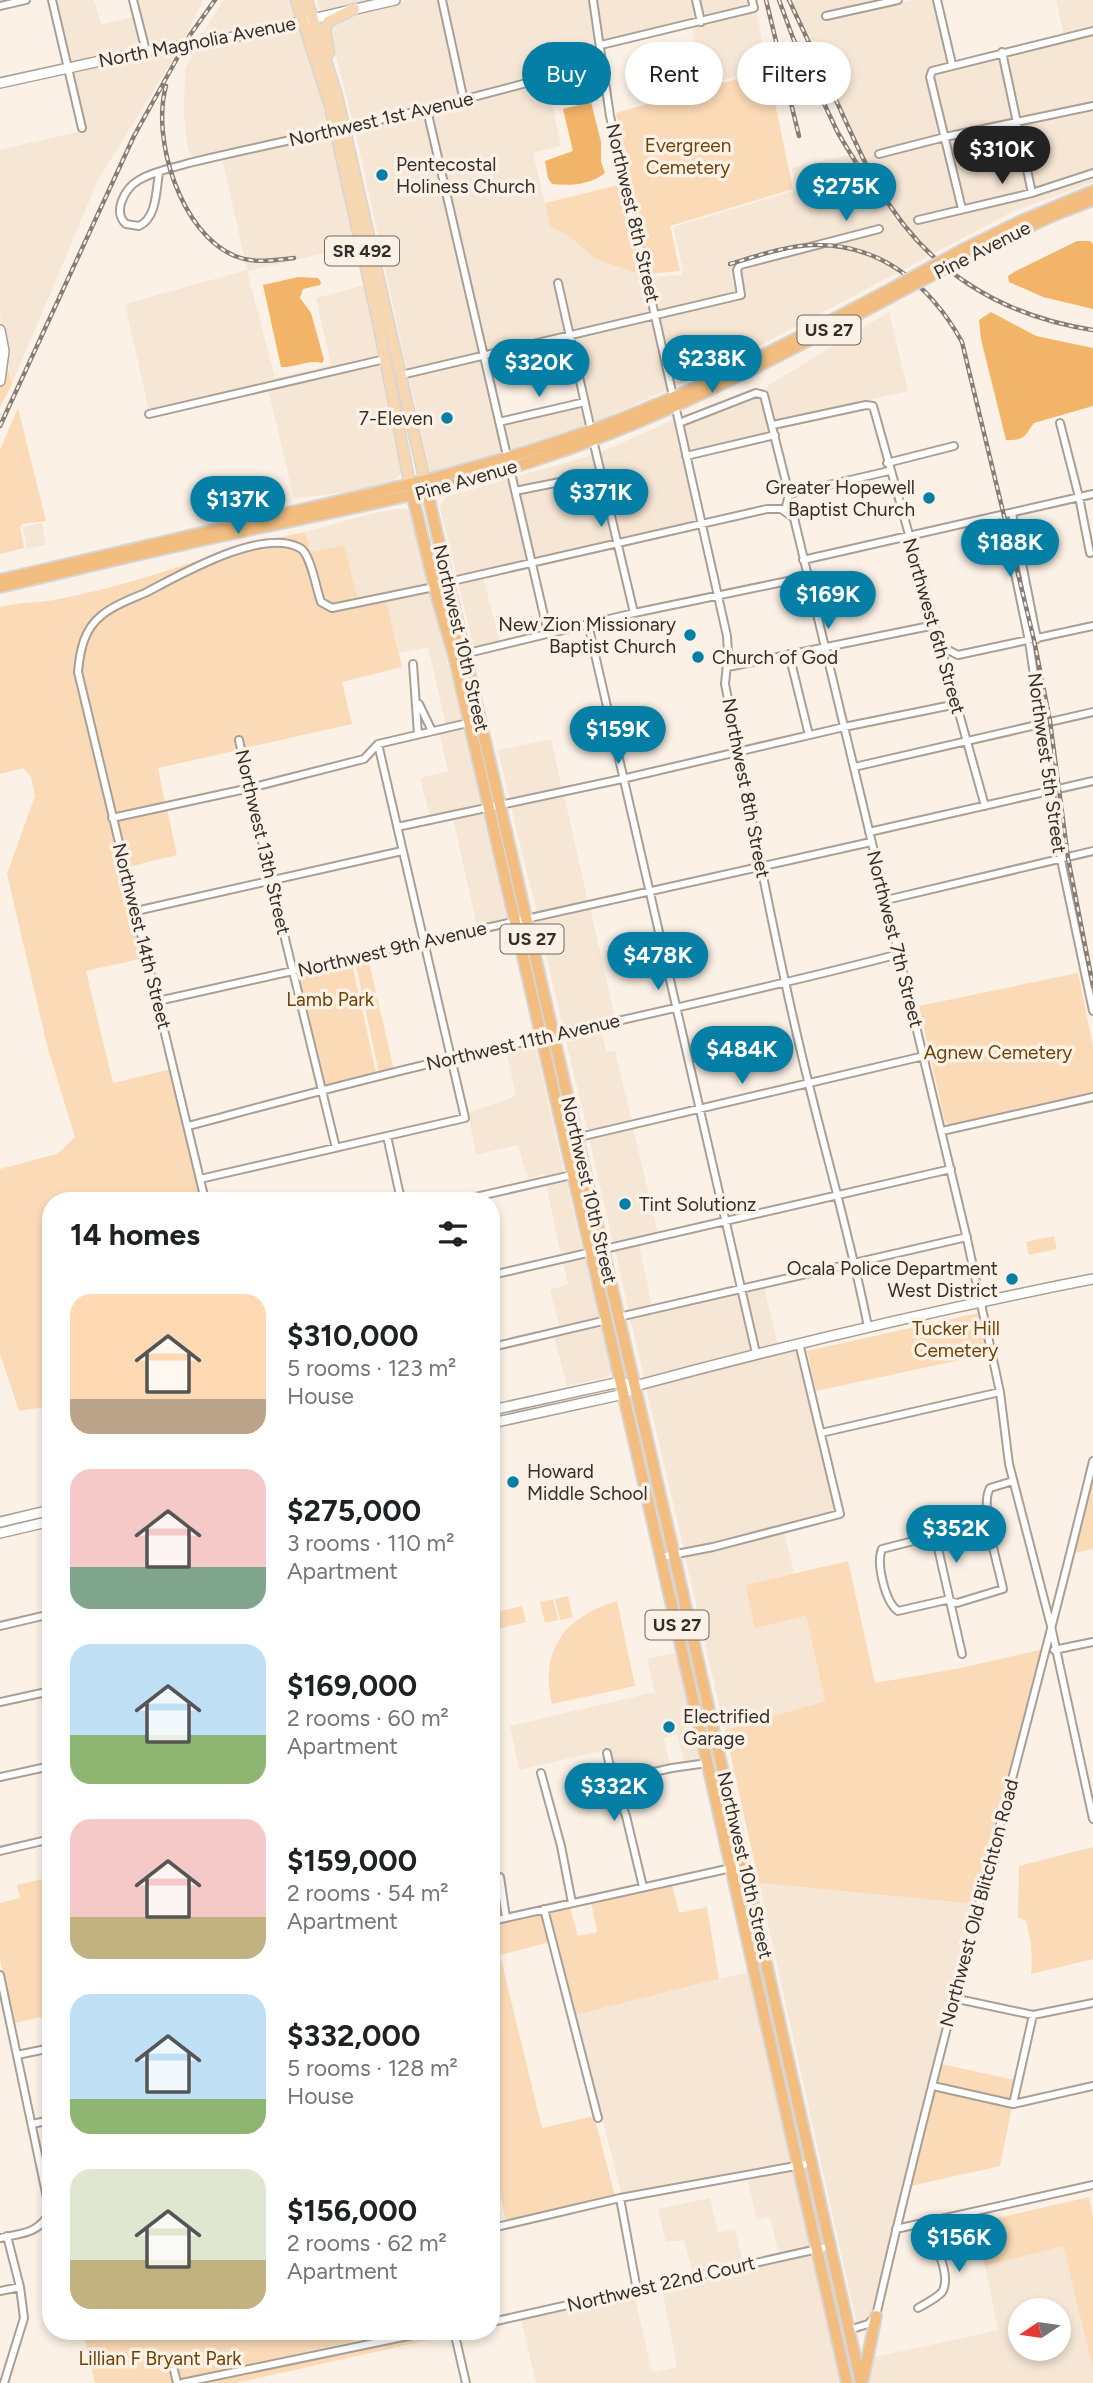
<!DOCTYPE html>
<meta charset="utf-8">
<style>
body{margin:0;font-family:Figtree,sans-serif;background:#f2f2f2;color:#202124;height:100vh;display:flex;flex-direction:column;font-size:26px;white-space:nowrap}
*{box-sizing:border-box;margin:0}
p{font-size:23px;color:#757577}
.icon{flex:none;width:38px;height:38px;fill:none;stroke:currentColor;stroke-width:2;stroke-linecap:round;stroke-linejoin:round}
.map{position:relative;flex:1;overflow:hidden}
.sheet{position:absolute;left:42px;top:1192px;width:458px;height:1148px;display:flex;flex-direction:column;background:#fff;border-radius:28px;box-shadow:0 4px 10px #0003}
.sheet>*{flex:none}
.hud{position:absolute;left:522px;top:42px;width:466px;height:63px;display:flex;gap:14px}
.needle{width:46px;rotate:257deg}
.controls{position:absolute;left:1008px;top:2298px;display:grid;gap:14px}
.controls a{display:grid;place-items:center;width:63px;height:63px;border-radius:50%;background:#fff;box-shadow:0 4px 10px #0003;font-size:35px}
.price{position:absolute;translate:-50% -60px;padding:0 16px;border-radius:24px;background:#057fa5;color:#fff;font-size:23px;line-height:46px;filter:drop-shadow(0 2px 4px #0008)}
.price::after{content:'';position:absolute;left:50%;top:42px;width:21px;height:16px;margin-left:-10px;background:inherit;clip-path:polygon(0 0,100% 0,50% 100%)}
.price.active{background:#222;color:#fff}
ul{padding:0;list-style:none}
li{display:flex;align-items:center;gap:21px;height:175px;padding:0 28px}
li span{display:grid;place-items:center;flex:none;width:196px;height:140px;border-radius:21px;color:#555}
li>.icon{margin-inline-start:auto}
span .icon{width:84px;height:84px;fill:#fffc;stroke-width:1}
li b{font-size:30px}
h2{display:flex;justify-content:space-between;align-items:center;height:84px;padding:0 28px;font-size:30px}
.pill{padding:0 24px;border-radius:32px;background:#fff;box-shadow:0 4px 10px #0003;font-size:24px;line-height:63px}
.pill.active{background:#057fa5;color:#fff}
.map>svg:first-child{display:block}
.built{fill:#f6e6d5;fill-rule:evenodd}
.green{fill:#fbdbb7}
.water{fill:#f2b469}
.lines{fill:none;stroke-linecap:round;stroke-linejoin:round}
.street-casing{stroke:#a99f94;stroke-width:10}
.secondary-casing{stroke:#a99f94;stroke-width:12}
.primary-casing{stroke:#d6d5d4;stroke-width:13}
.highway-casing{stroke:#d6d5d4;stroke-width:14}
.street{stroke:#fff;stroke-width:6}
.secondary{stroke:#fff;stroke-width:9}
.primary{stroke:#f7d7b2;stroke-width:10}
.highway{stroke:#f2bd7f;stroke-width:10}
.rail-casing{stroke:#857e77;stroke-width:4.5}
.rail{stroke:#fcf1e6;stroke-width:2;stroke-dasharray:5;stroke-linecap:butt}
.highway-bridge-casing{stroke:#d6d5d4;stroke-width:14;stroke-linecap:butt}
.highway-bridge{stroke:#f2bd7f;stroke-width:10}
.poi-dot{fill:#057fa5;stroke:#fcf1e6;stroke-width:2.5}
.labels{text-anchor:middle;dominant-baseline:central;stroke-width:7;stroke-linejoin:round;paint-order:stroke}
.shield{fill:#fcf1e6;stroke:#6f6862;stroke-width:2}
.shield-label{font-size:18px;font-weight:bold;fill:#322e2a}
.street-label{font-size:19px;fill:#322e2a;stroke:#fcf1e6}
.park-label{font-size:19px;fill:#6c4305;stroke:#fcf1e6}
.poi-label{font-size:19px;fill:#322e2a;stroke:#fcf1e6;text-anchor:start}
</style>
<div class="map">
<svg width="1093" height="2383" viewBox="0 0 1093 2383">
<rect width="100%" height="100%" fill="#fcf1e6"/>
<path class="built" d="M56,0H94L101,25L133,17L130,0L142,49L71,64Z
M137,0H203L182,43L149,47Z
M223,0H289L296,19L199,40Z
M317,0H380L321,13Z
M409,0H438L460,98L353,123L329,27L355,12Z
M445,0H589L599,60L466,97Z
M597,0H692L697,20L604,42Z
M699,0H749L750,6L704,18Z
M789,0H883L823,13L824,19L912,0H934L948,62L930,67L927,76L940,135L874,153L876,158L942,141L958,207L914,218L916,224L1036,196L1093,176V182L1012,212L723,365L676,386L660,318L742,298L744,294L742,267L883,230L881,225L739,261L734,270L737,292L659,312L649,277L681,275L683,270L673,227L794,191L796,188L792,168L859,153Z
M1056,0H1093V28L1064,35Z
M756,11L768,68L704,85L692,27Z
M298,25L305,41L329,128L195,159L188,150L184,115L185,69L196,47Z
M1093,34V103L1020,117L1006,54Z
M179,50L98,180L12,384L0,312V150L86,130L73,70L147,54Z
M999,56L1013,119L947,133L934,77L935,73Z
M547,81L561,146L533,153L550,226L570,237L595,259L642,275L652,314L573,333L561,279L555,280L566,334L486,352L431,112Z
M1093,109V170L1035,189L1022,123Z
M424,114L479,353L407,371L355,129Z
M1015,125L1028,191L965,205L949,139Z
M330,135L356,246L247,271L275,378L331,365L316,298L365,285L380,357L149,411L125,304L247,270L222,158Z
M889,312L908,391L775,421L765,392L769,385Z
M654,320L669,389L593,423L574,339Z
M480,359L503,455L430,474L409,377Z
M381,363L402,472L395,481L350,492L294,498L268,389Z
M756,396L761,398L771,433L689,452L684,425Z
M582,406L586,426L510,454L503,424Z
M675,419L684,470L699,520L621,538L599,453Z
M593,455L596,472L518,488L515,477Z
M598,478L614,540L534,559L519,494Z
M508,479L527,560L457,577L440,507L446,497Z
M396,509H406L411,512L429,585L358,600L344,545L311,552L305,532L367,515Z
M42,523L46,545L27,549L23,527Z
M483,577L500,642L474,648L458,583Z
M430,591L462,721L446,725L428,647L399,653L386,600Z
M463,727L481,806L430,817L420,778L448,771L439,732Z
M551,739L562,789L510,800L498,750Z
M564,795L588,902L537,913L511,806Z
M482,812L507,920L477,927L453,818Z
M590,908L615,1018L564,1031L538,919Z
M601,1028L606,1052L615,1051L632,1122L588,1132L565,1037Z
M535,1044L564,1174L545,1178L544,1174L528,1179L518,1145L476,1155L468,1113L516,1096L506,1050Z
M633,1128L658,1233L613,1243L589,1138Z
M566,1180L582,1250L561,1255L546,1184Z
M639,1244L652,1306L629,1312L615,1249Z
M584,1256L599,1319L560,1328L550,1290L568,1284L563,1261Z
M764,1287L778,1345L759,1349L745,1292Z
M738,1293L752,1351L645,1381L630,1318Z
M600,1325L611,1371L608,1377L567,1386L554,1336Z
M797,1347L836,1512L684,1549L646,1387Z
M784,1532L794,1573L745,1585L755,1627L806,1616L825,1701L725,1730L685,1556Z
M676,1653L700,1759L684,1762L677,1734L664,1738L670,1765L616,1777L609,1749L519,1770L510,1726L655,1692L647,1659Z
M759,1883L975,1904L892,2227L873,2314L866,2321L857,2325Z
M748,1972L792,2163L622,2195L575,2015Z
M793,2170L811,2248L693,2274L684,2240L666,2242L658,2209L710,2198L718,2233L735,2229L743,2262L779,2254L770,2217L757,2220L747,2178Z
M1063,2246L1093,2369V2383H870L868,2374L871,2358L998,2330L985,2266ZM1020,2310H1059V2348H1020Z
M812,2254L841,2383H536L521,2319L634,2294L652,2372L677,2367L662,2288Z"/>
<path class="green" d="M768,70L793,189L670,226L680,271L651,274L616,113Z
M622,184L642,275L595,259L570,237L550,226L545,203Z
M6,360L12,384L0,407V390Z
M18,408L46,521L22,524L20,528L24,548L0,554V450Z
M305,532L311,552L344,545L358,600L333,605L324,600C319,588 315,560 310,551C297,532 259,543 240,546Z
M281,546L297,550L304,555L318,603L330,611L386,600L402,667L342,682L352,724L245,748L242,737L236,738L238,750L158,768L165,803L115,814L82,671L83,653L89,634L104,617L206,565L240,552Z
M227,551L203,559L100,612L83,632L76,652L74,670L144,958L86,971L113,1083L171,1069L201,1200H51V1406L19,1411L0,1354V1169L57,1154L75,1137L48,1049L7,874L35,796L31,777L23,768L0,774V607C20,602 40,603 59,599C117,588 172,569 227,551Z
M167,809L177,855L128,867L117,820Z
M368,958L394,1070L379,1073L355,961Z
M351,959L377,1077L322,1091L293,972Z
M1078,973L1093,1046V1093L951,1126L945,1122L919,1006Z
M1054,1236L1057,1249L1029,1255L1026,1242Z
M978,1313L988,1354L816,1391L807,1351Z
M1093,1476V1549L1074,1553Z
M848,1561L875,1683L961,1668L1043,1649L975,1904L759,1883L725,1730L825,1701L806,1616L755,1628L745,1585Z
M568,1596L573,1617L560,1620L555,1599Z
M553,1599L558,1620L545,1623L540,1602Z
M617,1601L635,1686L552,1704C539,1649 566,1616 617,1601Z
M522,1606L526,1622L494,1630L492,1613Z
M1093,1847V1959L1031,1974C1033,1955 1031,1940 1026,1921L1018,1917L1019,1866Z
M51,1877V2015L14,2023L0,1959V1903L20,1898L17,1885Z
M672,1884L679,1913L707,1907L719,1979L575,2015L548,1911L570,1907L578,1936L597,1932L591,1902Z
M541,1913L549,1942L500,1955L542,2128L594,2116L615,2196L506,2221L498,2187L492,2182V1924Z
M941,2064L1015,2080L1010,2100L937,2083Z
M935,2090L1012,2107L1000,2166L911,2186Z
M1089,2197L1093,2217V2369L1063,2246L985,2266L975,2223Z
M83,2331H397L173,2383H95Z
M449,2331L451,2335L236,2383H193Z"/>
<path class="water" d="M591,102L601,142V162L605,173C590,185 570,186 552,184L548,178L545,161L573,151L563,109Z
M1077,241H1090L1093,244V309L1043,297L1009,282L1008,276L1014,272Z
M298,277L318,278L321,282L320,285L303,289L300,298L311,313L324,360L322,363C309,359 295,368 281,367L263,285Z
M991,312L1036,336L1093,348V406L1034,423C1024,436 1025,441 1006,440L981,339L979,320Z"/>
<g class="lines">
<defs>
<path id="street" d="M52,0L82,128
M133,0L146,51
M442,0L464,101
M593,0L610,116L727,636L728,653L725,684C752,818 776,952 809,1085C829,1166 852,1245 868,1327
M696,0L701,22
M937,0L952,64
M0,6L26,0
M826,16L898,0
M601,45L754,8L752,0
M1002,52L1032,193
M427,110L548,633
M879,154L945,137L1093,106
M159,173C156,190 157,218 139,226L126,224C112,212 125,188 139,180C154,171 173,168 189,163C231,153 272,144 314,135C411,114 507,89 603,62
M962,209L930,77L932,71L1093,31
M918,220L1032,193L1093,173
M558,283L591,430
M401,375L741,295L737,270L740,265L879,229
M149,414L385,359
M499,422L585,402
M679,423L756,393L764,395L789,494L785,511
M1060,423L1079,497L1090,553
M773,425L866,405L873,406L985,806
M593,440L634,613
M686,456L775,435
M887,463L954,446
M515,491L600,474
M789,494L889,471
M1012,513L1037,639
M1003,515L1029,641L1061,860L1093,1011
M803,560L1093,494
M448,582L767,509H781L794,518L967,1239L1000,1392L1009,1464L1051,1626L1093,1819
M588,624L756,1353
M940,646L958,655L1093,626
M464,654L634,613L807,577
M789,654L809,735
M413,664L418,734
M728,667L935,625
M419,704L432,731
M239,740L271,881L336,1148
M854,767L1093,712
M112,818L250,788L364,759L378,744L472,722
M397,827L622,779L844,727L957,704
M869,832L1093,781
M886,900L1093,851
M136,911L402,851
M158,1001L871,842
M188,1126C275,1103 362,1079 450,1059C600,1024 751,993 899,954
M942,1131L1093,1097
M387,1136L401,1200
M575,1138L924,1056
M200,1179L465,1118L378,744
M205,1200L78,672C80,650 84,629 102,615C114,605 131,599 145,593C180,575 262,527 300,548C311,554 316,589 321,602L332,608L434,587
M462,1200L576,1174
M492,1275L951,1169
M619,1317L967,1237
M492,1347L607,1320
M821,1433L1000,1392
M988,1522L882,1549C876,1563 885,1602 898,1611L946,1600L957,1603L1003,1589C999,1568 979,1506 990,1488L1013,1481
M935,1535L962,1654
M661,1557L713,1547L840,1514L799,1343
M0,1626L51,1614
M1054,1650L1093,1642
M0,1702L51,1691
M607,1753L613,1781L626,1816L643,1887
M541,1773L561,1846L572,1903
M0,1777L51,1766
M613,1781L672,1768L707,1763
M0,1851L51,1839
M500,1877L506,1918
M544,1909L598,2118
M492,1921L745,1865
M0,1975L50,2212C38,2234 23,2233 0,2238
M953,1998L1033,2015L1093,2003
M17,2055L51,2048
M933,2086L1013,2104L1093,2086
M1013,2104L1033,2015
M32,2124L51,2120
M620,2198L637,2290
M492,2228L620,2198L812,2163
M896,2229L1093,2185
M0,2291L20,2287
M918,2308C925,2304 937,2298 942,2292C953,2275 932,2240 926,2221
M492,2322L831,2246
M849,2330L868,2324L876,2316C942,2029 1024,1747 1093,1461
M454,2331L466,2383
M174,2370L177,2383
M4,2383L24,2318L20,2287L7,2236
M182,2383L432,2331"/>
<path id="secondary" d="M0,83L146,51L216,41L395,0
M0,330L4,351L0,381
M492,1410L620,1382L627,1384
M492,1423L624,1394L635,1386C787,1345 939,1309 1093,1279
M0,1522L51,1510
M0,1533L51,1521"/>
<path id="primary" d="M296,0L330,106L378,322L410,485
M307,0L337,96L425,482
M329,53L325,30L328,22L354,9"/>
<path id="highway" d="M964,249L1021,221L1093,191
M970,255L1052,216L1093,200
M425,482L674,1555L861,2383
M410,485L438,601L454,656C589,1231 717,1807 847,2383
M0,580C94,558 189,536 283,514C387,490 489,467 589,431C694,393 793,341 891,289
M0,587C86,567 172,546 258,528C357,507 455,488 551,455C672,414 784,354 896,294
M863,2380L876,2316"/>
</defs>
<use href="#street" class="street-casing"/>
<use href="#secondary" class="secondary-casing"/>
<use href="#primary" class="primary-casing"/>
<use href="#highway" class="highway-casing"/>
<use href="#street" class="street"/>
<use href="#secondary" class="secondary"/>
<use href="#primary" class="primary"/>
<use href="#highway" class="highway"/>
<defs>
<path id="rail" d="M766,0L799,136
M779,0L793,38L838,133L858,166
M789,0C806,37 824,74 841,111C853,137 864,163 879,188C926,270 1001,316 1093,330
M166,86C151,139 181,234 235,256C254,264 274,260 294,258
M730,264C757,256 785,246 813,245C881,243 931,286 962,342L1034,640L1050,721L1068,858L1093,986
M0,426L134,136L190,35L215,0"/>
</defs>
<use href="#rail" class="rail-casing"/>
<use href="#rail" class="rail"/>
<defs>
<path id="highway-bridge" d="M891,289L964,249
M896,294L970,255"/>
</defs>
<use href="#highway-bridge" class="highway-bridge-casing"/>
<use href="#highway-bridge" class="highway-bridge"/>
</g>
<g class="poi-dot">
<circle cx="382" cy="175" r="7"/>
<circle cx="447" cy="418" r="7"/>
<circle cx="929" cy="498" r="7"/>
<circle cx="690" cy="635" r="7"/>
<circle cx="698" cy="657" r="7"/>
<circle cx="625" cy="1204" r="7"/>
<circle cx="1012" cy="1279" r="7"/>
<circle cx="513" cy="1482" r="7"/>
<circle cx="669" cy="1727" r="7"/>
</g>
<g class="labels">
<g class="shield">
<rect x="325" y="236.5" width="74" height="29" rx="5"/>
<rect x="797.5" y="315.5" width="63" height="29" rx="5"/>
<rect x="500.5" y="924.5" width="63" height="29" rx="5"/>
<rect x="645.5" y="1610.5" width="63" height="29" rx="5"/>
</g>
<g class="shield-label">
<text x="362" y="251">SR 492</text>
<text x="829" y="330">US 27</text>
<text x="532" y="939">US 27</text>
<text x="677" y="1625">US 27</text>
</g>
<g class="street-label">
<text transform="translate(197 42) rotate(-11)">North Magnolia Avenue</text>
<text transform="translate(381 119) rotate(-13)">Northwest 1st Avenue</text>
<text transform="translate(633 213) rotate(77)">Northwest 8th Street</text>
<text transform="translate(982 250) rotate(-27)">Pine Avenue</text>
<text transform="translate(466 480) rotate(-16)">Pine Avenue</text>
<text transform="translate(934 626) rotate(74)">Northwest 6th Street</text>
<text transform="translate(461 638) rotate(77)">Northwest 10th Street</text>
<text transform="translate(1047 763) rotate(82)">Northwest 5th Street</text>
<text transform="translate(746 788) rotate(79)">Northwest 8th Street</text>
<text transform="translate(263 842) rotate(77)">Northwest 13th Street</text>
<text transform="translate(142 936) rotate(76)">Northwest 14th Street</text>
<text transform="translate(895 939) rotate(76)">Northwest 7th Street</text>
<text transform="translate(392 949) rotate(-13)">Northwest 9th Avenue</text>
<text transform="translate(523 1042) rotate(-13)">Northwest 11th Avenue</text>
<text transform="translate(589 1190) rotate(77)">Northwest 10th Street</text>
<text transform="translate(745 1865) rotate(77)">Northwest 10th Street</text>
<text transform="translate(979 1903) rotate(-75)">Northwest Old Blitchton Road</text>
<text transform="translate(661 2284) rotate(-13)">Northwest 22nd Court</text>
</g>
<g class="park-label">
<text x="688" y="145">Evergreen<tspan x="688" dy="22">Cemetery</tspan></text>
<text x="330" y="999">Lamb Park</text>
<text x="998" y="1052">Agnew Cemetery</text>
<text x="956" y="1328">Tucker Hill<tspan x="956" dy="22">Cemetery</tspan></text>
<text x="160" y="2358">Lillian F Bryant Park</text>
</g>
<g class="poi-label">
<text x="396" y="164">Pentecostal<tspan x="396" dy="22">Holiness Church</tspan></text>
<text x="433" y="418" text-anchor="end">7-Eleven</text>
<text x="915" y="487" text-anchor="end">Greater Hopewell<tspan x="915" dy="22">Baptist Church</tspan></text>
<text x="676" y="624" text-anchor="end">New Zion Missionary<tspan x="676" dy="22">Baptist Church</tspan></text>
<text x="712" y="657">Church of God</text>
<text x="639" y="1204">Tint Solutionz</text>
<text x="998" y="1268" text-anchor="end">Ocala Police Department<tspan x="998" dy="22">West District</tspan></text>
<text x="527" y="1471">Howard<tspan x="527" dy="22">Middle School</tspan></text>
<text x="683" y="1716">Electrified<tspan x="683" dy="22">Garage</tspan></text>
</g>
</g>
</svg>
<div class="controls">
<a><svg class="needle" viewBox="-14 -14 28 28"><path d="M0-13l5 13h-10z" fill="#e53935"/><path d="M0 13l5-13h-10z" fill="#757577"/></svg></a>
</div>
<b class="price active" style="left:1002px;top:186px">$310K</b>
<b class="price" style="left:846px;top:223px">$275K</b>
<b class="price" style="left:712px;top:395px">$238K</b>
<b class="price" style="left:539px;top:399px">$320K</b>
<b class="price" style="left:601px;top:529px">$371K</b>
<b class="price" style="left:238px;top:536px">$137K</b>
<b class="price" style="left:1010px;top:579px">$188K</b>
<b class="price" style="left:828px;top:631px">$169K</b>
<b class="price" style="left:618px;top:766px">$159K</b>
<b class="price" style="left:658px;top:992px">$478K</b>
<b class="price" style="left:742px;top:1086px">$484K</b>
<b class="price" style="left:956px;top:1565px">$352K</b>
<b class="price" style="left:614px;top:1823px">$332K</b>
<b class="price" style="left:959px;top:2274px">$156K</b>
<div class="hud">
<a class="pill active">Buy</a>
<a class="pill">Rent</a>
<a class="pill">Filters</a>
</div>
<section class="sheet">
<h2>14 homes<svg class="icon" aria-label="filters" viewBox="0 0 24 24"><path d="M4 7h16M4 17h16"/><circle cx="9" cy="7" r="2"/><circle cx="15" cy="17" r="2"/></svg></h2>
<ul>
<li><span style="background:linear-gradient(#ffd9b3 75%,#b9a48a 0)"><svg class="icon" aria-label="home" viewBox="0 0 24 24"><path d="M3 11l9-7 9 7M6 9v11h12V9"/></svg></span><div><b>$310,000</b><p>5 rooms · 123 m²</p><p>House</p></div></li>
<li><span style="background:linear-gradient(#f6c9c9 70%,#7fa58c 0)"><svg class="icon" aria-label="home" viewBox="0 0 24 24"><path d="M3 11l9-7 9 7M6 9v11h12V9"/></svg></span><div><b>$275,000</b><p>3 rooms · 110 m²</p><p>Apartment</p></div></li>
<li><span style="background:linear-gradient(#bfe0f5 65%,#8fb573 0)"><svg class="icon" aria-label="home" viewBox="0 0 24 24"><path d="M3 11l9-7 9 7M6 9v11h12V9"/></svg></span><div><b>$169,000</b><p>2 rooms · 60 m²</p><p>Apartment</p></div></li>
<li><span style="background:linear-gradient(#f6c9c9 70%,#c2b280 0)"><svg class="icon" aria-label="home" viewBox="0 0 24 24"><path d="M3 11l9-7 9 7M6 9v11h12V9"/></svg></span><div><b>$159,000</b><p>2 rooms · 54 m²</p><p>Apartment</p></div></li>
<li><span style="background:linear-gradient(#bfe0f5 75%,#8fb573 0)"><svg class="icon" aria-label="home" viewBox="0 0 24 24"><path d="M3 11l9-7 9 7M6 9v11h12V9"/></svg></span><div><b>$332,000</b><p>5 rooms · 128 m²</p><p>House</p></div></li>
<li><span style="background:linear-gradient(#dfe7d0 65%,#c2b280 0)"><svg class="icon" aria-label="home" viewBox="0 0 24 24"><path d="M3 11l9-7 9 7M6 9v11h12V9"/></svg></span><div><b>$156,000</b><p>2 rooms · 62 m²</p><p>Apartment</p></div></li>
</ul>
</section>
</div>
